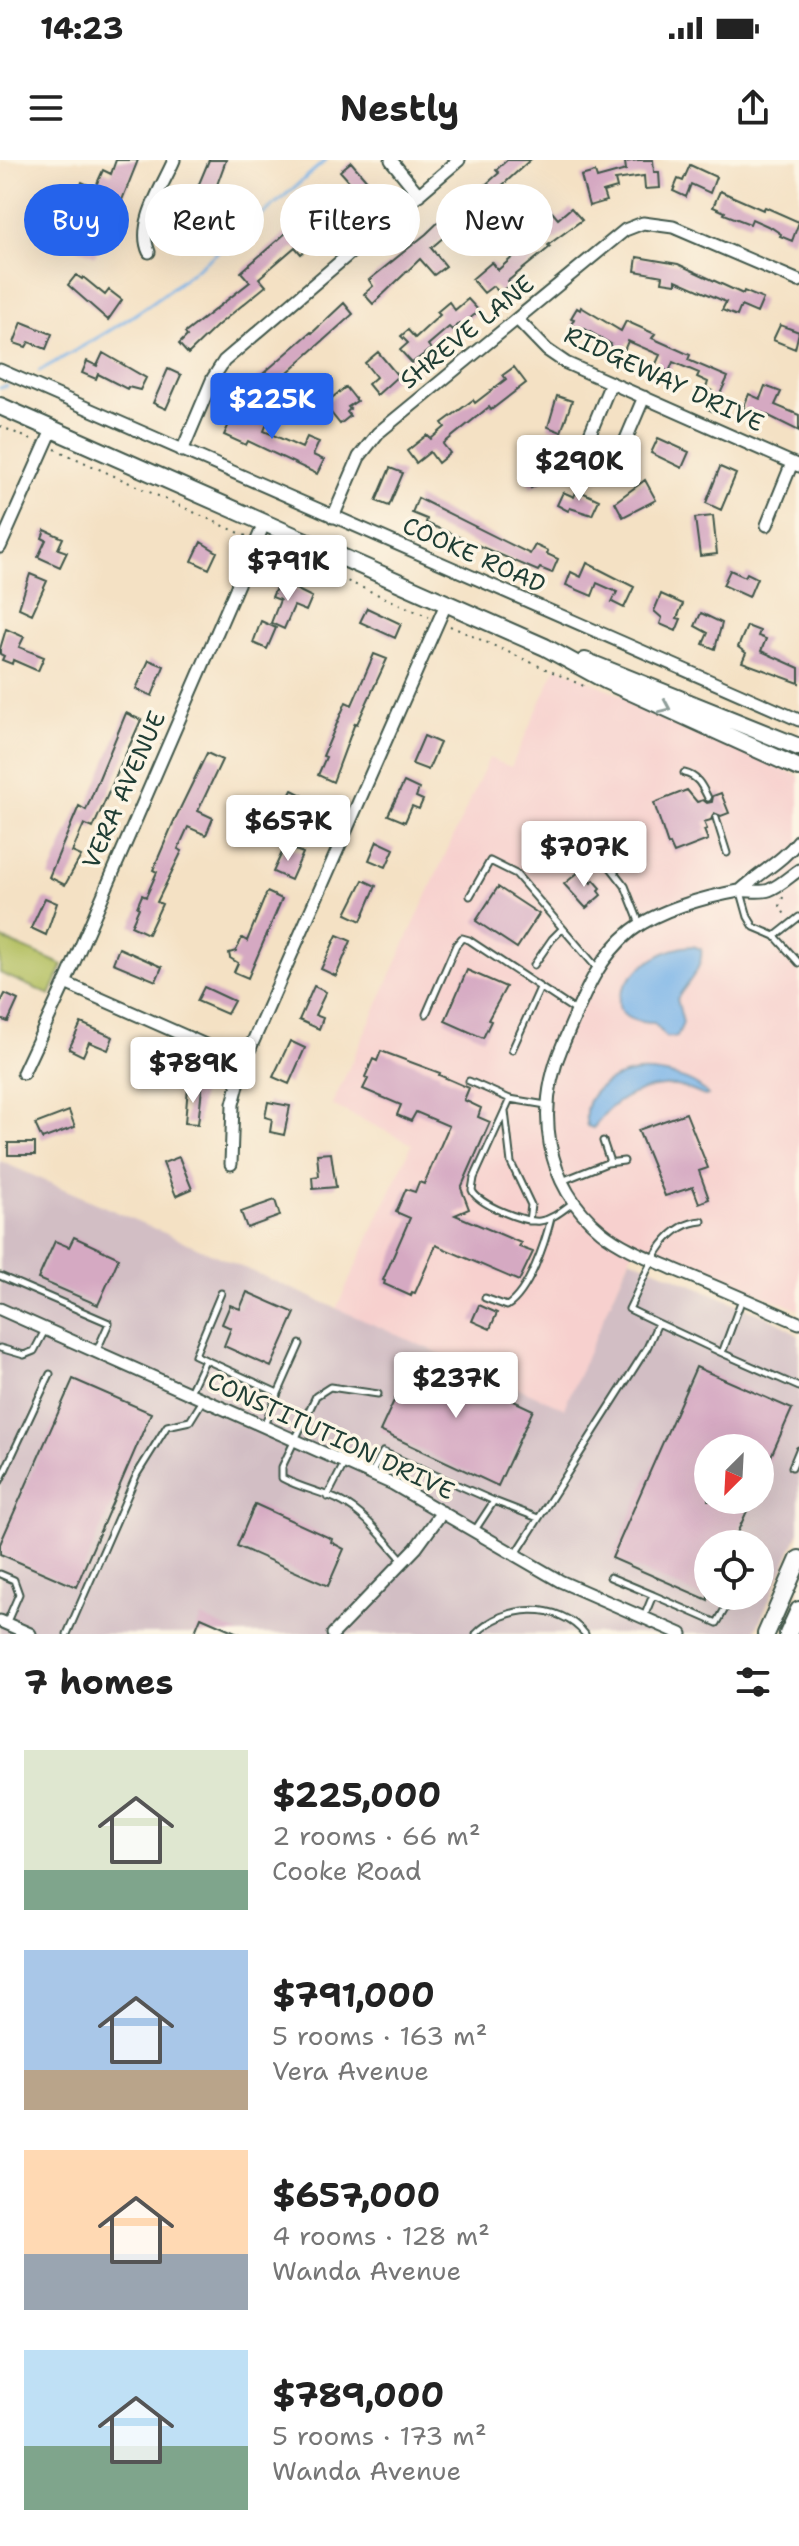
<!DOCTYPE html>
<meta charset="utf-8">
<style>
body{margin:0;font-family:"Shantell Sans",sans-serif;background:#f6f6f6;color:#222;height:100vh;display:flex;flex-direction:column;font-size:30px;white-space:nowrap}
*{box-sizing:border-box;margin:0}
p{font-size:26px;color:#767676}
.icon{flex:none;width:44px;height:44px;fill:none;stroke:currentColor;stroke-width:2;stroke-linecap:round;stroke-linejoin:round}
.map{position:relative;height:1474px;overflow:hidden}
.sheet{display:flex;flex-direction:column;background:#fff;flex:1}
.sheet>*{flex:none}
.top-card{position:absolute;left:24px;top:24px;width:752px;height:72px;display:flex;gap:16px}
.needle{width:52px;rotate:204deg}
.tools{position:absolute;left:694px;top:1274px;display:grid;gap:16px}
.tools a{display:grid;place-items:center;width:80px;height:80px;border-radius:50%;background:#fff;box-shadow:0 8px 32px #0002;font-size:40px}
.price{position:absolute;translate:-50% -68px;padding:0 18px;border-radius:8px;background:#fff;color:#222;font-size:26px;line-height:52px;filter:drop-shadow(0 2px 4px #0008)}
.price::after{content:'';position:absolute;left:50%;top:48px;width:24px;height:18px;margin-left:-12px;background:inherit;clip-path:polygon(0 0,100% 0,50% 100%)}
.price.selected{background:#2563eb;color:#fff}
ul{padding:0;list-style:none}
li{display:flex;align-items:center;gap:24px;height:200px;padding:0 24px}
li span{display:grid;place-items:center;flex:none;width:224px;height:160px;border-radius:0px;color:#555}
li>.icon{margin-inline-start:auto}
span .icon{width:96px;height:96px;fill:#fffc;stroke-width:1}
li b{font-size:34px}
h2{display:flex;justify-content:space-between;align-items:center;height:96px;padding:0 24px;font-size:34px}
.tag{padding:0 28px;border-radius:36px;background:#fff;box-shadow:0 8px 32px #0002;font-size:28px;line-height:72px}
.tag.selected{background:#2563eb;color:#fff}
.status{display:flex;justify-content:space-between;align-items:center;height:56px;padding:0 40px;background:#fff;direction:ltr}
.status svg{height:22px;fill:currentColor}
header{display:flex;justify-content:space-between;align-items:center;height:104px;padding:0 24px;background:#fff;font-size:36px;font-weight:700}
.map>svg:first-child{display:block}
.built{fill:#f7d0ce}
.industrial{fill:#d2bec4;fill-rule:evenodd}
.green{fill:#b4c062;stroke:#6a7e4b;stroke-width:2}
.water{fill:#78b3e9;stroke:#4c788e;stroke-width:2}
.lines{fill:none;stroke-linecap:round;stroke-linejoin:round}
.stream{stroke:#78b3e9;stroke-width:3}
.building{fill:#d5a9c2}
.lane-casing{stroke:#3f564a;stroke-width:9}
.street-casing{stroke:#3f564a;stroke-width:15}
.secondary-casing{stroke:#3f564a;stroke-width:20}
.path{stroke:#3f564a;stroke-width:2;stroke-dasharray:2 6;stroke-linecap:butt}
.lane{stroke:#fff;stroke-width:5}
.street{stroke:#fff;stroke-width:11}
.secondary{stroke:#fff;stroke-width:16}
.oneway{stroke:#8f9e9a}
.labels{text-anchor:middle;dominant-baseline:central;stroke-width:7;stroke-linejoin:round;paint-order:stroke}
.street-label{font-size:24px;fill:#1f3d34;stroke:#fcf5e5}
</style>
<div class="status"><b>14:23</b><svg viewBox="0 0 49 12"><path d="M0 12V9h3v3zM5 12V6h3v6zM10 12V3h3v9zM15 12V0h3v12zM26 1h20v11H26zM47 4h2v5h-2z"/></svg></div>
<header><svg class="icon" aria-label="menu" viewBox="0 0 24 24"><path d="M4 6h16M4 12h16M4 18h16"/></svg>Nestly<svg class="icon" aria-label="share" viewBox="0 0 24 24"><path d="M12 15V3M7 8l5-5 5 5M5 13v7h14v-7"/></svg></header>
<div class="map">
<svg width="799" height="1474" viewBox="0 0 799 1474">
<rect width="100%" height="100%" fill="#fcf5e5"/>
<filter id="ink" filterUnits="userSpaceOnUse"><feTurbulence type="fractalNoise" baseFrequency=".0125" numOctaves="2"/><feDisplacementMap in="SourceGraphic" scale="16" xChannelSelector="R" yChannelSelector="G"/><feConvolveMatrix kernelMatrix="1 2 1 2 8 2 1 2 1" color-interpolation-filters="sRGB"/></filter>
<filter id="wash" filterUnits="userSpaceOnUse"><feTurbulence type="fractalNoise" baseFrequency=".006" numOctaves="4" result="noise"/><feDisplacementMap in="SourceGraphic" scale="32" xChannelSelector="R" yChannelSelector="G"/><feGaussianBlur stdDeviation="1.8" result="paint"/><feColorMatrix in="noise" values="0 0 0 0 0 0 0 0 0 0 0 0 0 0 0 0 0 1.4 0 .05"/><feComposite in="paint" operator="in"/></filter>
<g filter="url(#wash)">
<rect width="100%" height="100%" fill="#f4e1c4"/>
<path class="built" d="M557,506L799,616V1150L636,1083L565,1249L336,1149L412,984L332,945L489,598L511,607Z"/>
<path class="industrial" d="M0,1001L564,1248L630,1098L779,1162L799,1176V1372L754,1474H0ZM708,1288H760V1340H708ZM708,1384H760V1436H708Z"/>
<path class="green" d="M0,778L63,805L50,835L0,813Z"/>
<path class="water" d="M693,786L701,789C704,809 686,823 677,839L683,863L677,877H666L654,863C579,862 639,788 693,786Z
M637,912C659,911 694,917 708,935L705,936C697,933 689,929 681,927C657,922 627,933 609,949C603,954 599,962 593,968L587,966C579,934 609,916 637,912Z"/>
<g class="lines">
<path class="stream" d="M39,211C80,188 122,165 160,137C218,94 272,47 326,0
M0,228L7,226"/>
</g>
<g id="blocks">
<path class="building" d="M116,0H138L118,50L95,96L73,86L88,51L73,45L82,22L95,28L103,10L111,14Z
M209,0H226L205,58L188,50Z
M507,0H530L495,32L497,35L485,45L492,56L482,65L472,53L431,88L446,106L434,115L420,99L373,144L364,134L373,126L369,120L426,74L472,30L475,34L499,13L496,10Z
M638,0H653L654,12H659L660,28L645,29L644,16L615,20L617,28L603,32L606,41L589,46L581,16L595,12L597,18L626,10L625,2Z
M351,2L375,30L365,39L340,11Z
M690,5L716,17L710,33L691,24L686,37L673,31L678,19L683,21Z
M720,31L763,50L765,47L799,62L792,81L780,76L781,74L772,68L752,59L750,64L724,54L725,52L713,47Z
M324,35L338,52L325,62L331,69L301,94L295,87L259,118L266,126L218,165L188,194L179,184L187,176L185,173L250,122L241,112L303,58L301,55Z
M571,48L582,60L548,85L550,87L508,121L510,124L500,133L493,126L484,133L472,119L492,102L498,110L546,68L540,62L552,52L558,59Z
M637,97L678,104L743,134L744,131L763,139L757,153L741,146L737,156L722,150L726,142L676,120V124L662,122L663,116L635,111Z
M76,115L82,119L83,117L105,135L109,130L122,140L108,160L68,125Z
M468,139L479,151L462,165L460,163L452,170L449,167L428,185L431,189L412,203L400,190L408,183L401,176L408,170L415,178L440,155L437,152L449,142L455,150Z
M344,143L353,154L260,237L250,225L311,172L312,173Z
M581,147L621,171L626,161L655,174L652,178L690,195L688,200L728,217L712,251L706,248L712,231L706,228L708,222L697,217L699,213L673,202L669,212L655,206L660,195L628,181L623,193L609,187L611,184L583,168L582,171L571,165L574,159L571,158L577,148L580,150Z
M22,162L52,174L46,189L29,182L26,187L14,183Z
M780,165L799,172L795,189L773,180Z
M378,192L398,216L377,235L368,224L376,217L365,203Z
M103,193L146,218L140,230L128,227L127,229L98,214L96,219L82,213L87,201L97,206Z
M514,207L526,223L491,250L489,247L443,284L450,293L438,303L430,292L416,303L407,291L427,275L431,279L445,267L442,263L473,240L475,243L506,219L503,215Z
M168,209L181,215L166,249L153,243Z
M765,226L781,232L775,245L799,255V271L763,253L762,257L743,248L749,234L760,239Z
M346,227L357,241L348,247L350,249L347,252L350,256L340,264L324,244Z
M557,236L572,241L561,272L548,267Z
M237,247L268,261L264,271L302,288L307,277L319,282L313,295L324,300L317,314L248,281L246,285L224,275Z
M658,278L689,292L682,308L651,293Z
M541,291L546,299H554L561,311L531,328L523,313L535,306L530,296Z
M720,307L736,314L721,350L706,343Z
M390,308L403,313L389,346L376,341Z
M645,320L656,340L623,357L615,342Z
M563,332L574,337L576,332L584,333L599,340L592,355L570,348L568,351L557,345Z
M418,338L530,394L535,385L548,391L547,394L558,399L552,413L540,408L538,411L426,363L427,359L412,353Z
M713,356L717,394L700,396L695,358Z
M45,370L63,378L58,389L67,392L60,407L38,397L46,380L42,378Z
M201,382L217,392L209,409L192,401Z
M587,403L634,427L624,448L612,442L617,432L597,423L592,436L566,425L571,412L581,417Z
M730,410L745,417L747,413L757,418L749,437L723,425Z
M30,414L47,421L32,454L19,448Z
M279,421L312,437L306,451L294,446L284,469L271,463L280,440L272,437Z
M661,434L683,444L677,458L681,459L676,471L660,464L662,458L654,451Z
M367,448L401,464L395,478L360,462Z
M701,453L722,463L715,489L703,484L708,473L695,466Z
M261,461L276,468L267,489L253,483Z
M747,466L760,471L758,476L766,479L761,491L799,508V523L742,502L746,493L738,487Z
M6,469L24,477L19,487L44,497L38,511L13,500L12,504L2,500L4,496L0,494V489Z
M374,494L387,499L357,564L355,563L333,622L318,615L326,597L323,596L346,542L352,545Z
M149,500L164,506L152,536L136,529Z
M126,553L141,560L93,668L84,664L72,692L81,696L65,725L49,717L79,646L86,650Z
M424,576L440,583L428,610L412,604Z
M207,593L222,600L198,651L213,658L206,675L188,667L178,689L182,691L157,742L162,744L148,774L131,766L139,748L137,747L142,735L146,737L157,712L153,710L174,661Z
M404,622L419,629L416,637L423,640L419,649L412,646L405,662L388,655Z
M292,630L304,636L299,647L318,655L311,672L287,662L294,646L286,642Z
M687,630L697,642L703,640L707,643L712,642L713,636L721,633L729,653L721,656L714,653L711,660L704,662L707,669L704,670L708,680L674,693L670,684L668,685L654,643Z
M377,681L394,689L386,707L369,700Z
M285,686L303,693L291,720L273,712Z
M580,711L591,723L594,720L601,728L598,731L601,735L586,748L564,724Z
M363,720L376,726L361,761L346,754Z
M498,727L539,754L517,788L476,761Z
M267,732L282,739L248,818L234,812L238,803L230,798L229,793L236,791L242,778L247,781Z
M45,738L57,743L46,775L31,768Z
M337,775L351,781L336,816L321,809Z
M119,788L162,807L156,821L113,803Z
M467,810L506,827L488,860L491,861L483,878L445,861Z
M314,826L326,832L315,855L323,858L319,869L299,860Z
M204,827L234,841L227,854L197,841Z
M5,834L18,840L8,862L0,859V844Z
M81,863L113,877L108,890L89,882L83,896L69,889Z
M290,881L305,888L289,924L273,917Z
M143,890L171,902L165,915L156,911L154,915L136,907Z
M381,891L440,913L439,915L469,928L464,940L481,948L478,957L490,962L461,1028L469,1049L455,1055L521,1083L519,1087L533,1092L519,1121L436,1085L415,1133L412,1132L411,1136L384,1124L385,1121L383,1120L410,1058L396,1052L406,1029L415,1032L419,1022L424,1024L449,966L416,952L411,961L397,955L401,945L363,929L368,919L365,917L373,899L377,901Z
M188,927L202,928L198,964L185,963Z
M268,942L290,946L284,975L270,972L272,959L265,957Z
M69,951L75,967L42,979L35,964Z
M686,953L708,1008L699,1011L709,1039L699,1043L693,1027L665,1036L638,970Z
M8,983H35V995H8Z
M331,993L336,1027L313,1029L312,1017L319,1016L317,994Z
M179,997L192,1029L176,1036L163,1003Z
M275,1040L280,1056L247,1068L241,1052Z
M74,1077L119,1098L98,1145L38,1119L55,1081L69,1087Z
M247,1132L295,1153L271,1207L224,1186L231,1168L222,1164L230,1145L240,1149Z
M479,1145L497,1153L490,1169L472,1161Z
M415,1195L533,1250L498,1326L380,1271Z
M696,1207L792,1249L760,1321V1288H708V1340H752L732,1384H708V1440L612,1398Z
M73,1219L151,1253L76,1427L0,1394V1384Z
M255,1344L332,1379L331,1382L344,1389L328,1426L237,1386Z
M201,1457L240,1474H194Z"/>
</g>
</g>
<g filter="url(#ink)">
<use href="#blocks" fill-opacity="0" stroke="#3f564a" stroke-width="2"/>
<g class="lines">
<defs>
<path id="lane" d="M684,613C698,616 702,626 708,638
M716,658L727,693
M551,705L580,680L585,678L589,680L625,726L640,764
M741,732L748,757L754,767L775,776L799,803
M470,736L490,701L516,714L597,808
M775,776L799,757
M534,805L552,779L562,769
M426,854L456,785L462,778L469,780L576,851
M512,890L540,828
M469,921L510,939
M546,945L510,939L474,1018L472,1030C477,1044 525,1063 540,1061C553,1059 563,1050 574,1042
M505,951L511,1003L531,1045L529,1061
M603,981L610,1002
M562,1021L607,1003L624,1001
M0,1116L109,1163L97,1190
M221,1133L195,1195L278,1233
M485,1138L507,1146C529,1132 545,1083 551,1058
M658,1163L722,1193L742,1139
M0,1188L24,1195L34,1191L45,1170
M722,1193L799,1227
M190,1232L205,1200
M378,1234L330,1227L316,1236L282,1307V1318C302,1329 324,1332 342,1342C367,1355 384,1380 403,1400
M264,1265L300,1184
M792,1307L799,1290
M371,1314L383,1292L494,1341
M0,1321L50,1214
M327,1337L345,1302
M475,1370L494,1341L538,1358
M516,1394L647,1188L658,1163L629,1149C646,1116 660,1064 702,1061
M0,1414L14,1420L19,1434L6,1464
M610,1417L653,1435
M644,1457L653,1435L717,1463L732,1436
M67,1474L137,1314L167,1266L190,1261L203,1240
M476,1474C504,1444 559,1441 585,1474"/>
<path id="street" d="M391,0L419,35
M149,92C136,64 163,26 174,0
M518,160L547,190L566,203L799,306
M0,210L799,560
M611,223L585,286L587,300L596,307H609L618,298L644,237
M182,291L213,218L224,201L459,0
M333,357L359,297L378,273L625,70L643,63L673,67L799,121
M767,365L792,303
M0,387L52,270
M799,710C790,716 780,726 769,730C760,733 748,730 739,731C705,737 658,750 631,771C595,800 581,843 563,884C535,949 544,1024 601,1071C622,1088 651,1099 676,1110C717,1127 758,1145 799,1163
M740,731C759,713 783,701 799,680
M65,823L244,902
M23,913L65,823L264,364
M231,1004L233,944L244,902L446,444
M0,1149L393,1324L560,1421L681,1474
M0,1461L30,1474
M333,1474L416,1388L442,1352"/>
<path id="secondary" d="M0,246L545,487L607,521L799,608
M585,501L799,587
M766,1474L799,1399
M788,1474L799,1450"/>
</defs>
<use href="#lane" class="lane-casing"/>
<use href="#street" class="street-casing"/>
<use href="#secondary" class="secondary-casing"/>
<path class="path" d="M0,266L34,281
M55,289L246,376
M267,386L429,457
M450,466L586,527
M783,737L780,746L785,755"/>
<use href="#lane" class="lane"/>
<use href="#street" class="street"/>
<use href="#secondary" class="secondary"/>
</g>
<defs><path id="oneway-chevron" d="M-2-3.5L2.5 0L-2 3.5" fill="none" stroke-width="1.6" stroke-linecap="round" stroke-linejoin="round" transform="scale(2)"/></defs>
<use class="oneway" href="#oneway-chevron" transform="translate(665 547) rotate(24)"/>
</g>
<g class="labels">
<g class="street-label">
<text transform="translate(467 172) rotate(-39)">SHREVE LANE</text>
<text transform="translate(664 219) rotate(25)">RIDGEWAY DRIVE</text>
<text transform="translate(474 395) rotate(24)">COOKE ROAD</text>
<text transform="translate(124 630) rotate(-66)">VERA AVENUE</text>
<text transform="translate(331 1276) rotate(25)">CONSTITUTION DRIVE</text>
</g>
</g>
</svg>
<div class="tools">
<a><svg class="needle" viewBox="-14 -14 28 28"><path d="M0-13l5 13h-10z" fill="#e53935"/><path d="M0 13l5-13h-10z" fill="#767676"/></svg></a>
<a><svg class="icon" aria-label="locate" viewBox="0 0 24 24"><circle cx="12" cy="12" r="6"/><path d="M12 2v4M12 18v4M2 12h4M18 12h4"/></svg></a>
</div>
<b class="price selected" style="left:272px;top:281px">$225K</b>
<b class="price" style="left:579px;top:343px">$290K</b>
<b class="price" style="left:288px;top:443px">$791K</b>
<b class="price" style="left:288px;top:703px">$657K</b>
<b class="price" style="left:584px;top:729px">$707K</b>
<b class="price" style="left:193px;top:945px">$789K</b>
<b class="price" style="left:456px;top:1260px">$237K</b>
<div class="top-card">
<a class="tag selected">Buy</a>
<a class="tag">Rent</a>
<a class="tag">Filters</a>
<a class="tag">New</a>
</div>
</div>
<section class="sheet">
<h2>7 homes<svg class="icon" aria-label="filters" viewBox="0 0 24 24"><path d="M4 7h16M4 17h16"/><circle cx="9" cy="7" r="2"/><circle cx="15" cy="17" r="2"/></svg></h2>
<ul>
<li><span style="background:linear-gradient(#dfe7d0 75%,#7fa58c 0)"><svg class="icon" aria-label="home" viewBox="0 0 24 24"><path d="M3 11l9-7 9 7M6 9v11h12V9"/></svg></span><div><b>$225,000</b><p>2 rooms · 66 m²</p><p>Cooke Road</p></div></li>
<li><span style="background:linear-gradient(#a9c7e8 75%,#b9a48a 0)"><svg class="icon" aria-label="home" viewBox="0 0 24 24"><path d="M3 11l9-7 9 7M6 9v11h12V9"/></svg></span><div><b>$791,000</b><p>5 rooms · 163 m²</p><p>Vera Avenue</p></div></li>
<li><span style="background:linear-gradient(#ffd9b3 65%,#9aa5b1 0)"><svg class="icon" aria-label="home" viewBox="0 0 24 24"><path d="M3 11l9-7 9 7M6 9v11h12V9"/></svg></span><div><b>$657,000</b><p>4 rooms · 128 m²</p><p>Wanda Avenue</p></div></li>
<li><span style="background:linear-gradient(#bfe0f5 60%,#7fa58c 0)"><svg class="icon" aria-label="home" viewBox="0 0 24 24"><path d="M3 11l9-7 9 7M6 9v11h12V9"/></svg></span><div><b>$789,000</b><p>5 rooms · 173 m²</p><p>Wanda Avenue</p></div></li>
</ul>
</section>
